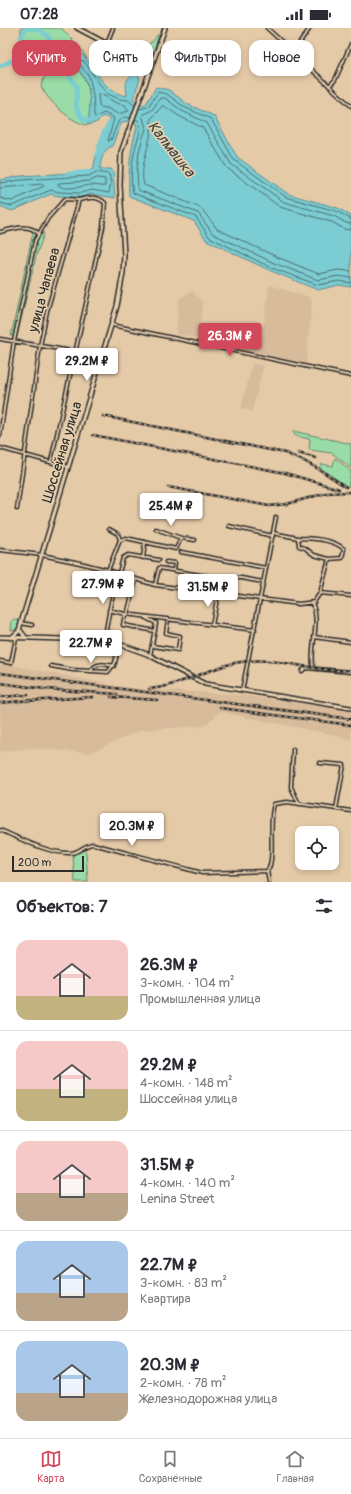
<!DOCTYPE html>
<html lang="ru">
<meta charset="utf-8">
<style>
body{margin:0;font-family:Pangolin,sans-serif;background:#f2f2f3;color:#2b2b33;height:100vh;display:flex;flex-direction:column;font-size:15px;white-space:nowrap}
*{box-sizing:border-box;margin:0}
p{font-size:13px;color:#7c7c81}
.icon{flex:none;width:22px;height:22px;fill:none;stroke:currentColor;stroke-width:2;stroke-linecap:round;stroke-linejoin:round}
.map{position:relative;height:854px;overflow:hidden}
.sheet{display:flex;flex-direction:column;background:#fff;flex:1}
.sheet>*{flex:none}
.guide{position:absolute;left:12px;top:12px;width:327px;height:36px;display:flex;gap:8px}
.buttons{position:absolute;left:295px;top:798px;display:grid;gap:8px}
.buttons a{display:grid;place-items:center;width:44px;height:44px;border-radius:8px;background:#fff;box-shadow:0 2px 6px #0003;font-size:20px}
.scale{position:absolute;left:12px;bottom:10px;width:72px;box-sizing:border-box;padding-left:4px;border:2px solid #2b2b2b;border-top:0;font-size:11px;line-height:14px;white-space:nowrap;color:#2b2b2b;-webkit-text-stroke:3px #e6cfae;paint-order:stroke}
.price{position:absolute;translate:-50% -34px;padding:0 9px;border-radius:4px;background:#fff;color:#222;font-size:13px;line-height:26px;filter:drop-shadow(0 1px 2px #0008)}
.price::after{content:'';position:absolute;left:50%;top:24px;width:12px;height:9px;margin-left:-6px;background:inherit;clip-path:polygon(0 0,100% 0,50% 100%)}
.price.on{background:#d1495b;color:#fff}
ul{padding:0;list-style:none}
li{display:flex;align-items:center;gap:12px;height:100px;padding:0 16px}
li+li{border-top:1px solid #e1e1e2}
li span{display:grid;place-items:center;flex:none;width:112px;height:80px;border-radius:12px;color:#555}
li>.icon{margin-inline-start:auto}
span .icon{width:48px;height:48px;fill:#fffc;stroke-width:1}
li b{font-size:17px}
h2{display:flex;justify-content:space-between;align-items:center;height:48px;padding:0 16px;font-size:17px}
.tag{padding:0 14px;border-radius:12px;background:#fff;box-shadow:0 2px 6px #0003;font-size:14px;line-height:36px}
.tag.on{background:#d1495b;color:#fff}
.status{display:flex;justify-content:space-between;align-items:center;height:28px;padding:0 20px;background:#fff;direction:ltr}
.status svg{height:11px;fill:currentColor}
.tabs{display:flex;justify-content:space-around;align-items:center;height:56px;border-top:1px solid #e1e1e2;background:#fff;font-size:11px;color:#7c7c81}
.tabs a{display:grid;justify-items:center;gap:2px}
.tabs .on{color:#d1495b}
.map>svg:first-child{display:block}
.built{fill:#d8bb9b}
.green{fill:#9adca7;stroke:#628469}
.water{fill:#7bcdd3;stroke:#5b8c90}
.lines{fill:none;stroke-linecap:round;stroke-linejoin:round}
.shore{stroke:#4b6c6e;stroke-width:1}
.river{stroke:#7bcdd3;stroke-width:4.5}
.street-casing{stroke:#2b2b2b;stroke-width:5}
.secondary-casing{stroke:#2b2b2b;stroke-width:6}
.street{stroke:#e6cfae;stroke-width:2}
.secondary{stroke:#e6cfae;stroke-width:3}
.rail-casing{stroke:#2b2b2b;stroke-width:2.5}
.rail{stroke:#e6cfae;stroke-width:1;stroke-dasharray:3;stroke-linecap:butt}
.labels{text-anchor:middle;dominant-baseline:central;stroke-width:3.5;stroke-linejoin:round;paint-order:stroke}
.street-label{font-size:14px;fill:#2b2b2b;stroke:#e6cfae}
.water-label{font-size:15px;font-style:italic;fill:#374344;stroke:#e6cfae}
</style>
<div class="status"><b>07:28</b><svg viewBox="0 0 49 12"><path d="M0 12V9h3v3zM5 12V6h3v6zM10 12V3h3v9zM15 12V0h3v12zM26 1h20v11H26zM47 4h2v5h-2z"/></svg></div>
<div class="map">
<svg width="351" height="854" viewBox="0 0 351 854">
<rect width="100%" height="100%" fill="#e5caa8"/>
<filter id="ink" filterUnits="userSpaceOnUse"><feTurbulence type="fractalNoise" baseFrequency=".025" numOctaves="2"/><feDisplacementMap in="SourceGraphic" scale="8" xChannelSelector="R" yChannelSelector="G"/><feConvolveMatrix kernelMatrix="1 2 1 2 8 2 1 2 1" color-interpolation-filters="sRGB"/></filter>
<g filter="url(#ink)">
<path class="built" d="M269,257L309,269L312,273L306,336L210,314L211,308L261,318Z
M192,263L203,274L200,298L210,301L208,312L176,306L179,271Z
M252,335L264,337L252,383L241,381Z
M0,635L130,660L242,667L351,682V712L335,707L220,684L204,698L141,702L90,725L30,720L0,724Z"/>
<path class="green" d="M21,0H61L80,19L87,31L80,25L78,42C92,57 91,78 88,97C72,96 47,72 41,58L47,42C40,35 34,30 24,32L20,29Z
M157,7H159L151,29L147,31L143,28L146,18L153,13Z
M33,204L44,206L36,228L17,309L11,308Z
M75,326L96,331V334L74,329Z
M293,403L351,416V440L332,425L309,422L310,411L295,408Z
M335,430L351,443L348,459L319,439L322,436L333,438Z
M12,592H19L17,602H11Z
M83,822L86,824L88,854H75L73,829L74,826Z"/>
<path class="water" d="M80,25C98,40 101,64 127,68C126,57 124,51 135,45L138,46L140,51L133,71L142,77L146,76L156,59L169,62L187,76L214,88L237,129L288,166L338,180L351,188V259L339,257L318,262L271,243L206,212L194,193L129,168C128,143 130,123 137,99L136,95L125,93L121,96L112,118C103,122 101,131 100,141H111L113,143L115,170L92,166L80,169L59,168L51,166L12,183L0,178V152L21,148L89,144L94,139L95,132L110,91L103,88L97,94L88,97C90,82 92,62 84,49C81,44 77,42 75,36C74,31 77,28 80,25Z"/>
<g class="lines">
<path class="shore" d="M98,66H101L116,75L125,77L129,83L118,86L107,80L100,79Z
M139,81L148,79L158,64L167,66L184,79L211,91L234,132L286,169L336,183L351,191
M130,90L124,89L118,94L111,112L108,113L114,90L104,85L96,89L94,88C94,75 93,61 89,49C86,42 79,40 80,32L84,33L106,65L119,71L128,72L135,78
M135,91L139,93C143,102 137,111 135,121C132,134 130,152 133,165L196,189L209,209L272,240L318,257L339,253L351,255
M97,150L105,151V158C101,159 97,157 92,157C83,157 66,164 58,157L59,155L90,153Z
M0,155L21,152L89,148L96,144L109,146L111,155L109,165L92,162L80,165L59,164L51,162L12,178L0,175
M0,160L42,156L44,158L12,173L0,170
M351,196L346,195L334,188L284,174L231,136L207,95L182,83L165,70H160L152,82L142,87L146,100L139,123L137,142L138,162L198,185L213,206L274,235L318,252L339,248L351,250
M351,202L344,201L332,194L280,179L227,140L203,100L179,88L164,78H162L151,91C154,113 138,135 144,157L201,180L217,201L277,229L319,246L338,242L351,243"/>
<path class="river" d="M28,0L38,1L48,8L63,38L77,59L76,80L83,91L90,93L94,91
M0,38L20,29L21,10L26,0
M97,127L104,104L110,95
M67,146L89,144"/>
<defs>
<path id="street" d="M267,0L351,78
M107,15L113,0
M293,25L310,0
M329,58L335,52L351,16
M0,204C12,201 28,195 38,205
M112,297L351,348
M0,311L101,328
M0,408L14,313L35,213L48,190L65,171L79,172
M0,420L68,439
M17,481L40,318L47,283L79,172C88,170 97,167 105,175L103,199L51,433
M229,498L273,508
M109,501L118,506L120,512
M156,501L181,510
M273,505L298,510L299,518L305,520L314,527L329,531L320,565
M298,510C312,510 334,512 344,521L342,530L329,531
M0,522L42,527L80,535L108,542L155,557L299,576L314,574L320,565L351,568
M181,524L266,540
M143,530L145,515
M166,534L175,535L174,542
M108,542L120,512L126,510L176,521L181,510L195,512
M155,557L159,540L218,550H241L263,554
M312,575C321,594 310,617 313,638
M109,582L125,586
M127,587L136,551
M146,590L156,595L150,628
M21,595L32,597
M212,597L218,566
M155,603L123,597L125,586L255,602
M314,609L351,614
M104,613L111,574L123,530L128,527L159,532
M153,618L178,622L180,608L166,605L168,591
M0,633L11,635L16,610
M51,638L73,642L108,644L115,635L119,616
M91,643C95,634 105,636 114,638
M302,643L306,640L351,644
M242,663L276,489
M293,721L291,759L299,776
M320,735L344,737L336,781
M0,802C19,810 49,826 70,825C79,825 85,816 93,816L202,845L267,843
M267,843C276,834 268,793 274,776L287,774L351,783
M267,843L269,854"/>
<path id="secondary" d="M77,0L119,22L152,36
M19,601L26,610
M0,609L94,612L119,616L147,626L205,656L351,680
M11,610L19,603L21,595L117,278L123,245L124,227L120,157L121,124L165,0"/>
</defs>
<use href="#street" class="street-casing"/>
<use href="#secondary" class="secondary-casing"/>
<use href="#street" class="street"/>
<use href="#secondary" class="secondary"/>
<defs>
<path id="rail" d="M103,388L285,425L304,433L322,443
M93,407L285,445L339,461
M298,425L316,430
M317,440L346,459
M168,459L269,478L287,476L326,465L351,464
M0,645L351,691
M0,655L45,661L117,666
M149,661C184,658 213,636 248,633C282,630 317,645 351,642
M0,669L28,667
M111,669L157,672
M27,673L93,669
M0,675L31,672
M220,680L351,697"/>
</defs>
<use href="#rail" class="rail-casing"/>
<use href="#rail" class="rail"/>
</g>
</g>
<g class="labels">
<g class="street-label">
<text transform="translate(44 262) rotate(-75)">улица Чапаева</text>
<text transform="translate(62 424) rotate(-73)">Шоссейная улица</text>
</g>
<g class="water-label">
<text transform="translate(171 121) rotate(52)">Калмашка</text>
</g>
</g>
</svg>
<div class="buttons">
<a><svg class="icon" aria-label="locate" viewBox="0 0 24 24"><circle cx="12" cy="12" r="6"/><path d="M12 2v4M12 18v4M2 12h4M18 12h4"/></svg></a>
</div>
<div class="scale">200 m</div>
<b class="price on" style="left:230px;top:329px">26.3M ₽</b>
<b class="price" style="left:87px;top:354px">29.2M ₽</b>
<b class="price" style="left:171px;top:499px">25.4M ₽</b>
<b class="price" style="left:103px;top:577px">27.9M ₽</b>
<b class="price" style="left:208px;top:580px">31.5M ₽</b>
<b class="price" style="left:91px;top:636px">22.7M ₽</b>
<b class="price" style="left:132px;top:819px">20.3M ₽</b>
<div class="guide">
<a class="tag on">Купить</a>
<a class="tag">Снять</a>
<a class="tag">Фильтры</a>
<a class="tag">Новое</a>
</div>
</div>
<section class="sheet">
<h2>Объектов: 7<svg class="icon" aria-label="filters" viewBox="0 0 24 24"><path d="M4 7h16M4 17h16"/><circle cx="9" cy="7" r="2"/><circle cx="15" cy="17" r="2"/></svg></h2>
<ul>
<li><span style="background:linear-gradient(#f6c9c9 70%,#c2b280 0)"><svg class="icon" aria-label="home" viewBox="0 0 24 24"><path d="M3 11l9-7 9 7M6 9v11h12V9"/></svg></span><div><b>26.3M ₽</b><p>3-комн. · 104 m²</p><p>Промышленная улица</p></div></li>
<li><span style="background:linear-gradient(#f6c9c9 60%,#c2b280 0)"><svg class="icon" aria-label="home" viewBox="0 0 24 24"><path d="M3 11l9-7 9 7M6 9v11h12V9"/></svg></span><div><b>29.2M ₽</b><p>4-комн. · 148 m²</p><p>Шоссейная улица</p></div></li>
<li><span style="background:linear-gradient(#f6c9c9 65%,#b9a48a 0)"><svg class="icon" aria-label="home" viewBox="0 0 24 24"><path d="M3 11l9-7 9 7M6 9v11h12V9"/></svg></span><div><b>31.5M ₽</b><p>4-комн. · 140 m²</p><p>Lenina Street</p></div></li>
<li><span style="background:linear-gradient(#a9c7e8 65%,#b9a48a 0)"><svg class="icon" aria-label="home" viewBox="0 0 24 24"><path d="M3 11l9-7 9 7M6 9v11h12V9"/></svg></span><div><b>22.7M ₽</b><p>3-комн. · 83 m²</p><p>Квартира</p></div></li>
<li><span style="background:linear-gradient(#a9c7e8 65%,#b9a48a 0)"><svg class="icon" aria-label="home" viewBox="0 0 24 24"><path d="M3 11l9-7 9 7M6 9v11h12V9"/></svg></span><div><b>20.3M ₽</b><p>2-комн. · 78 m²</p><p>Железнодорожная улица</p></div></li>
</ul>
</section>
<nav class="tabs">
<a class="on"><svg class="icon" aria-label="map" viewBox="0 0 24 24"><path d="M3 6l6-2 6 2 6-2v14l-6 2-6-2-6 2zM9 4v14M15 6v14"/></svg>Карта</a>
<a><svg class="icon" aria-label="saved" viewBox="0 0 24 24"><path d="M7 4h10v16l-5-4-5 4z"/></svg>Сохранённые</a>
<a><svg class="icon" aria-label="home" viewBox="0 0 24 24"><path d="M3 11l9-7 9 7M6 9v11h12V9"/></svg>Главная</a>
</nav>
